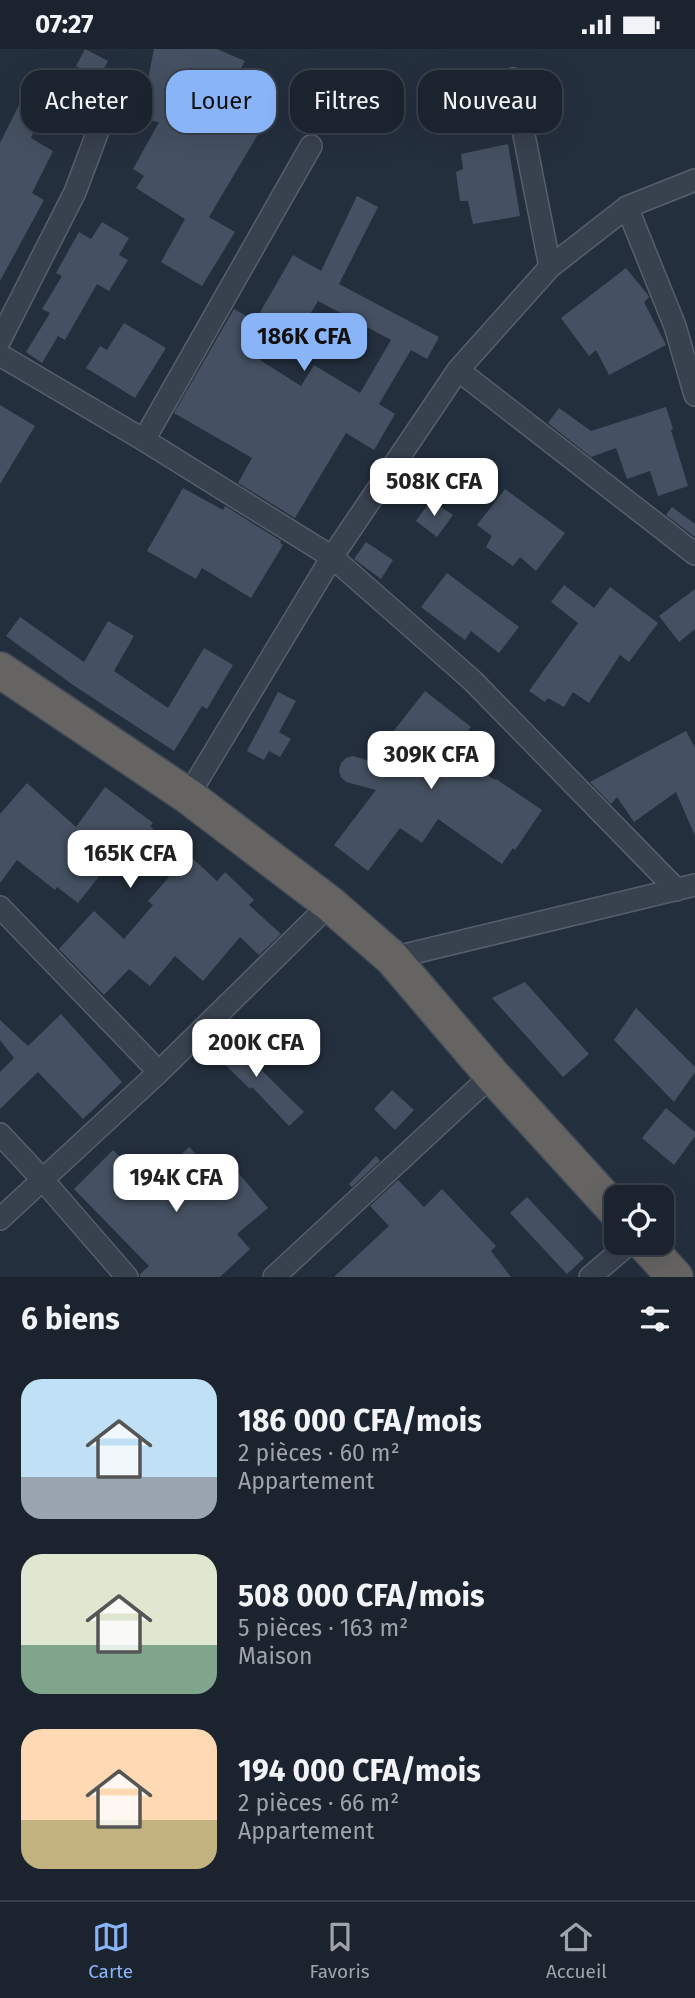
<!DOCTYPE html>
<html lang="fr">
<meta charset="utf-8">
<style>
body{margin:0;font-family:"Fira Sans",sans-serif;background:#282f3a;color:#f1f3f6;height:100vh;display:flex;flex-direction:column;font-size:26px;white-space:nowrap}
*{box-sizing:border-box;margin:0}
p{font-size:23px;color:#a0a4aa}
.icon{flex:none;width:38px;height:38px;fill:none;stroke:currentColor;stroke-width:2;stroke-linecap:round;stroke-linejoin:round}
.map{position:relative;height:1228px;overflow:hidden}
.sheet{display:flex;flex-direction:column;background:#1b232e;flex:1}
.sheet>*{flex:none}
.guide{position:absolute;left:21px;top:21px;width:654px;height:63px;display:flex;gap:14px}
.tools{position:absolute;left:604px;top:1136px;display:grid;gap:14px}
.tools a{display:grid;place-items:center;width:70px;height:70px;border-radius:14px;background:#1b232e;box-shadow:0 7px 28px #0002,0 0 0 2px #39404a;font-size:35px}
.price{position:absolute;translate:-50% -60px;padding:0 16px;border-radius:14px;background:#fff;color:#222;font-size:23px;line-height:46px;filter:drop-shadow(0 2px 4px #0008)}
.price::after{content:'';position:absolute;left:50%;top:42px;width:21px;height:16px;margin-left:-10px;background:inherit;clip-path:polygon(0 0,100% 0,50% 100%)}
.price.active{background:#8ab4f8;color:#111}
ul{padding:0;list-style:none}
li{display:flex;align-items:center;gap:21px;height:175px;padding:0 21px}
li span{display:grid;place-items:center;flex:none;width:196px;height:140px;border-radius:21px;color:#555}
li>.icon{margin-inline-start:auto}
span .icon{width:84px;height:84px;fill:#fffc;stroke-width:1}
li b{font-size:30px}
h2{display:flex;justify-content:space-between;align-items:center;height:84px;padding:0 21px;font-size:30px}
.tag{padding:0 24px;border-radius:21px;background:#1b232e;box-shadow:0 7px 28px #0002,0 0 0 2px #39404a;font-size:24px;line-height:63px}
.tag.active{background:#8ab4f8;color:#111}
.status{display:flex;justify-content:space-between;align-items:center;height:49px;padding:0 35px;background:#1b232e;direction:ltr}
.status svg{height:19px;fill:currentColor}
.tabs{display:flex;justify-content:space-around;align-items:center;height:98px;border-top:2px solid #39404a;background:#1b232e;font-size:19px;color:#a0a4aa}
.tabs a{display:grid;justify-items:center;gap:4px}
.tabs .active{color:#8ab4f8}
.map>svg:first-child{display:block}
.building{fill:#455162;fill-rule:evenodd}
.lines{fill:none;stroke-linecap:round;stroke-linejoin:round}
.minor-casing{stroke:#565f6c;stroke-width:24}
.trunk-casing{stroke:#434c59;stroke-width:38}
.minor{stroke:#38414e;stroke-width:21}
.trunk{stroke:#656462;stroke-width:35}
</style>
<div class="status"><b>07:27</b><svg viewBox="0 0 49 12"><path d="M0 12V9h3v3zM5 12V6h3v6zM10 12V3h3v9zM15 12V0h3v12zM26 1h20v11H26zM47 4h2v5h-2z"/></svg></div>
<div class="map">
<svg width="695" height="1228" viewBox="0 0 695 1228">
<rect width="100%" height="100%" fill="#242f3e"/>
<path class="building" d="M85,0L108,12L98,30L76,17Z
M154,0H217L245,12L226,48L229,50L224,61L260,82L209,168L235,183L202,237L161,213L185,170L136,139L144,127L133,120L159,73L119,67L124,48L144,51Z
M19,56L40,66L31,89L53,102L32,144L44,151L0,232V94Z
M508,95L520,167L473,175L468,152H460L456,123L463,120L461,105Z
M357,147L378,158L339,235L439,288L427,310L411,301L379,355L395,365L374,401L346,384L295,469L238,434L252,409L174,364L234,260L255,272L293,206L321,222ZM318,252L391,291L360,344L314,316L301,337L260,311L284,273L300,282Z
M102,173L129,189L119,206L128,211L109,242L97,235L65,291L58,287L42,314L26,303L50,264L42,260L62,227L56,224L79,183L91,190Z
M626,219L648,246L649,248L644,253L666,296L609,326L596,301L589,307L561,269Z
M124,274L166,299L135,349L86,319L100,297L107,301Z
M0,356L35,377L0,435Z
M666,358L673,380L671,381L688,437L658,447L650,422L627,430L616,399L591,408L548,374L559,359L591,382Z
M183,439L223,461L225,457L281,492L280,494L283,496L251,549L202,519L196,530L147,502Z
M505,440L565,484L536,522L520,508L513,517L486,498L492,487L477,476Z
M431,451L453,466L437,488L416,472Z
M672,458L695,475V488L666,466Z
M366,493L393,511L381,530L354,510Z
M447,524L519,578L499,604L471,582L465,591L421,558Z
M564,536L594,559L610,538L658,574L629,613L620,606L589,654L573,643L564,658L548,649L545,653L529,642L578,574L551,553Z
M695,540V580L679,593L659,567Z
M20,568L84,613L108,572L134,587L114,622L168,659L204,599L233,616L207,660L202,657L174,702L73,636L6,587Z
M425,642L471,678L451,704L495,731L496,730L542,761L515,801L513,799L502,815L438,770L422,794L400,779L368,822L334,796L376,741L346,733L341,728L339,721L341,714L346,709L353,707L370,712Z
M278,643L296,652L279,683L291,690L280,708L269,702L264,711L247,702Z
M686,682L695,699V787L676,743L634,773L617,748L611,755L590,733Z
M27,734L76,778L105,738L153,774L150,777L169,794L191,808L217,832L225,823L254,851L249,856L281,885L259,906L240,888L203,932L175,907L150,937L129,920L104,946L59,900L94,862L124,890L153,856L148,852L169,828L166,825L168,823L129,798L110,823L105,820L78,854L57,838L55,841L17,811L0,834V765Z
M525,933L589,1005L563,1028L492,949Z
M636,959L695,1018V1023L674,1053L614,991Z
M61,965L122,1033L83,1070L38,1023L0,1060V1023L14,1009L0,991V971L28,997Z
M224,984L304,1063L289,1077L252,1038L250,1040L209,1000Z
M392,1041L414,1061L395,1081L374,1060Z
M666,1059L695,1083V1087L674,1116L642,1089Z
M189,1098L217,1126L230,1114L268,1159L237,1185L250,1200L220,1228H140V1225L149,1217L74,1140L113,1101L149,1137Z
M376,1107L380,1112L352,1138L349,1135Z
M398,1131L424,1158L442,1140L496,1197L491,1202L511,1228H334L389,1177L370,1157Z
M527,1148L584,1209L567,1225L510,1164Z"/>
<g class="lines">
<defs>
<path id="minor" d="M513,30L550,218
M627,158L675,277L695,346
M0,291L75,143L112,45
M0,306L144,391L332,508L473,632L677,841
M458,321L695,505
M144,391L311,97
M188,747L332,508L458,321L550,218L627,158L695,131
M0,858L159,1023
M392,909L695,836
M0,1085L42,1130L127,1228
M0,1170L159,1023L330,855
M274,1228L492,1026
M590,1228L630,1194"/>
<path id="trunk" d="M0,621L188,747L330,855L392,909L492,1026L616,1162
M644,1194L675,1228"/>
</defs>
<use href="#minor" class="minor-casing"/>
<use href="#trunk" class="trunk-casing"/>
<use href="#minor" class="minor"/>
<use href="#trunk" class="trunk"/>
</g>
</svg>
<div class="tools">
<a><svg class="icon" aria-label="locate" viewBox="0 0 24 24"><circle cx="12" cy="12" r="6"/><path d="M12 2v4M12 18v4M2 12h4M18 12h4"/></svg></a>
</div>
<b class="price active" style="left:304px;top:324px">186K CFA</b>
<b class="price" style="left:434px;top:469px">508K CFA</b>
<b class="price" style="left:431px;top:742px">309K CFA</b>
<b class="price" style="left:130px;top:841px">165K CFA</b>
<b class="price" style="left:256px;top:1030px">200K CFA</b>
<b class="price" style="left:176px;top:1165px">194K CFA</b>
<div class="guide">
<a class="tag">Acheter</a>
<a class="tag active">Louer</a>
<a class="tag">Filtres</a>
<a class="tag">Nouveau</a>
</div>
</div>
<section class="sheet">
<h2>6 biens<svg class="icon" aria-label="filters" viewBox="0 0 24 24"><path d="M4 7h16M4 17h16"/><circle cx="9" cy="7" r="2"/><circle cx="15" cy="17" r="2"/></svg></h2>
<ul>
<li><span style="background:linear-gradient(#bfe0f5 70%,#9aa5b1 0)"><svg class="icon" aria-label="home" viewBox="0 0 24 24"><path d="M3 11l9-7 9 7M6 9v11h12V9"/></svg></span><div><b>186 000 CFA/mois</b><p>2 pièces · 60 m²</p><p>Appartement</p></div></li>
<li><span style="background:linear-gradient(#dfe7d0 65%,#7fa58c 0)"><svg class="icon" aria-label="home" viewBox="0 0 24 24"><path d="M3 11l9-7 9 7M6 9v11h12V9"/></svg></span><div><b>508 000 CFA/mois</b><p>5 pièces · 163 m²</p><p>Maison</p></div></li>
<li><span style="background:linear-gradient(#ffd9b3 65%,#c2b280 0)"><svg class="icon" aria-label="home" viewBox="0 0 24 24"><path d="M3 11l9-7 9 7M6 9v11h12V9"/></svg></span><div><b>194 000 CFA/mois</b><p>2 pièces · 66 m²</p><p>Appartement</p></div></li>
</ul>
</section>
<nav class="tabs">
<a class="active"><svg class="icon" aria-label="map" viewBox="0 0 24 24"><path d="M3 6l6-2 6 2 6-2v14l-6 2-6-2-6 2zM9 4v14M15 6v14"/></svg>Carte</a>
<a><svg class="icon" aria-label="saved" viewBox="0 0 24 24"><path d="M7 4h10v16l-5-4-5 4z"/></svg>Favoris</a>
<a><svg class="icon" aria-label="home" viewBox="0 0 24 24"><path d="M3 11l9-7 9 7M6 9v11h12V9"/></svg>Accueil</a>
</nav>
